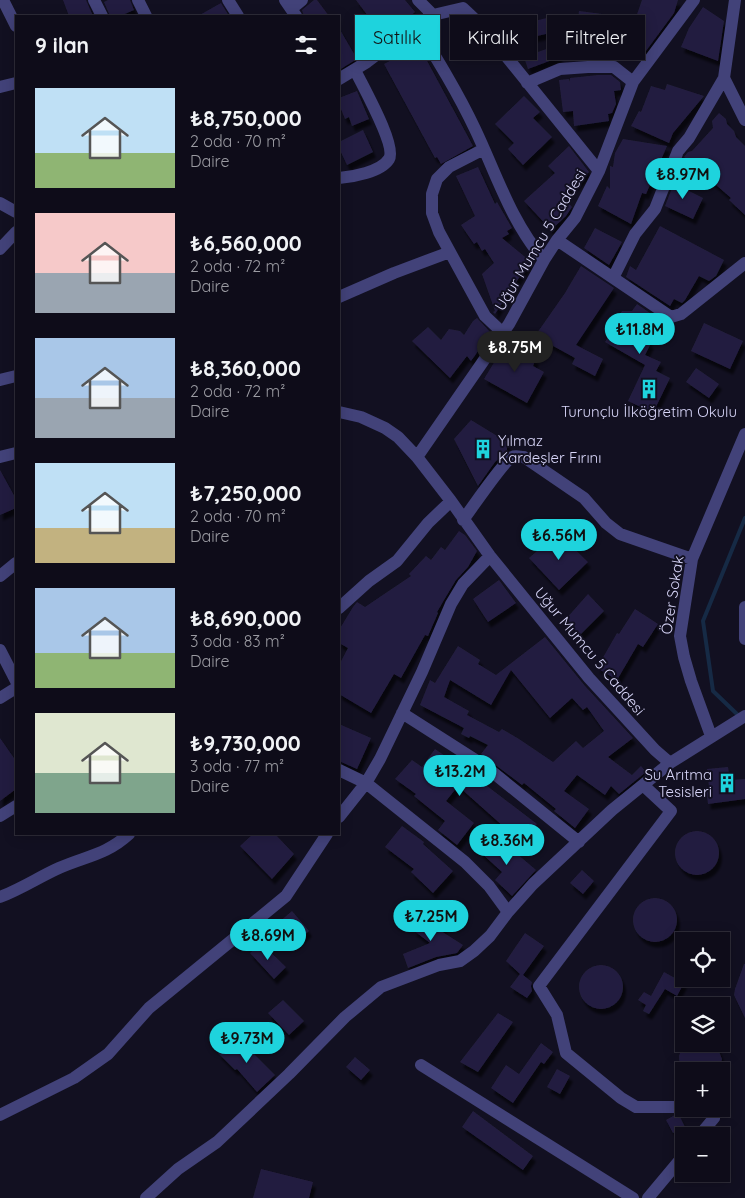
<!DOCTYPE html>
<html lang="tr">
<meta charset="utf-8">
<style>
body{margin:0;font-family:Quicksand,sans-serif;background:#1c1a26;color:#f1f3f6;height:100vh;display:flex;flex-direction:column;font-size:19px;white-space:nowrap}
*{box-sizing:border-box;margin:0}
p{font-size:16px;color:#9b9ba2}
.icon{flex:none;width:28px;height:28px;fill:none;stroke:currentColor;stroke-width:2;stroke-linecap:round;stroke-linejoin:round}
.map{position:relative;flex:1;overflow:hidden}
.side{position:absolute;left:15px;top:15px;width:325px;height:820px;display:flex;flex-direction:column;background:#0e0c19;border-radius:0px;box-shadow:0 2px 12px #0003,0 0 0 1px #2e2c38}
.side>*{flex:none}
.guide{position:absolute;left:355px;top:15px;width:315px;height:45px;display:flex;gap:10px}
.buttons{position:absolute;left:675px;top:932px;display:grid;gap:10px}
.buttons a{display:grid;place-items:center;width:55px;height:55px;border-radius:0px;background:#0e0c19;box-shadow:0 2px 12px #0003,0 0 0 1px #2e2c38;font-size:25px}
.price{position:absolute;translate:-50% -42px;padding:0 11px;border-radius:18px;background:#1ed3dd;color:#111;font-size:16px;line-height:32px;filter:drop-shadow(0 1px 2px #0008)}
.price::after{content:'';position:absolute;left:50%;top:30px;width:15px;height:11px;margin-left:-8px;background:inherit;clip-path:polygon(0 0,100% 0,50% 100%)}
.price.current{background:#222;color:#fff}
ul{padding:0;list-style:none}
li{display:flex;align-items:center;gap:15px;height:125px;padding:0 20px}
li span{display:grid;place-items:center;flex:none;width:140px;height:100px;border-radius:0px;color:#555}
li>.icon{margin-inline-start:auto}
span .icon{width:60px;height:60px;fill:#fffc;stroke-width:1}
li b{font-size:21px}
h2{display:flex;justify-content:space-between;align-items:center;height:60px;padding:0 20px;font-size:21px}
.tag{padding:0 18px;border-radius:0px;background:#0e0c19;box-shadow:0 2px 12px #0003,0 0 0 1px #2e2c38;font-size:18px;line-height:45px}
.tag.current{background:#1ed3dd;color:#111}
.map>svg:first-child{display:block}
.lines{fill:none;stroke-linecap:round;stroke-linejoin:round}
.stream{stroke:#162a45;stroke-width:4}
.building{fill:#241f3f;fill-rule:evenodd;filter:url(#shadow)}
.minor{stroke:#424279;stroke-width:12}
.labels{text-anchor:middle;dominant-baseline:central;stroke-width:4;stroke-linejoin:round;paint-order:stroke}
.street-label{font-size:15px;fill:#d8d6f9;stroke:#121021}
.poi-label{font-size:15px;fill:#d8d6f9;stroke:#121021}
</style>
<div class="map">
<svg width="745" height="1198" viewBox="0 0 745 1198">
<defs>
<filter id="shadow"><feDropShadow dx="3" dy="5.5" stdDeviation="1" flood-color="#0009"/></filter>
</defs>
<rect width="100%" height="100%" fill="#121021"/>
<g class="lines">
<path class="stream" d="M739,716L713,691L703,621L745,518"/>
</g>
<path class="building" d="M63,0H86L93,16H69Z
M108,0H130L134,10L120,16H110L104,2Z
M314,0H317L329,16H304L302,10Z
M356,0H405L415,12L372,47L362,34L374,24Z
M642,0H678L674,13L643,55L627,51L636,21L635,20Z
M221,3L229,16H198Z
M703,7L724,21L718,61L681,47L689,28Z
M579,11L610,15L605,54L574,50L575,38L586,34L584,25L577,26Z
M551,17L555,32L514,41L510,27Z
M339,28L357,59L339,70Z
M419,46L473,146L441,164L437,157L435,158L384,64Z
M552,47H556L560,57L528,69L524,57Z
M598,75H611L620,82L621,90L614,91L616,104L612,113L608,114L609,121L574,126L573,111L563,112L559,80L569,79L570,82V78Z
M667,84L704,96L673,133L669,143L631,126L639,111L641,112L651,86L665,90Z
M357,91L369,119L352,126L349,117L345,119L339,104V98Z
M524,96L540,112L533,118L552,137L523,165L508,149L514,143L495,124Z
M719,113L726,119L727,124L734,131L736,137L745,146V215L729,200L731,198L684,157L688,152L692,151L713,128L712,121Z
M363,130L373,152L347,165L339,148V142Z
M623,139L667,146L646,194L642,193L631,224L598,206L607,186L610,189V166L613,167L615,153Z
M569,146L589,172L563,197L572,207L566,216L551,230L524,201L555,173L548,166Z
M478,167L495,204L497,202L512,228L507,231L509,234L502,238L530,261L495,314L493,312L495,311L482,274L494,263L485,249L482,251L477,242L474,244L461,225L475,216L456,176Z
M678,173L682,175L677,185L703,198L693,219L665,206Z
M660,226L724,260L716,276L709,281L699,276L685,300L682,303L674,299L670,306L626,277L630,266L636,270Z
M595,228L622,242L609,265L584,248Z
M581,266L614,288L576,345L603,359L595,376L572,364L575,358L535,336L565,293Z
M637,304L660,320L648,342L651,343L645,355L661,362L656,371L670,378L653,413L628,401L645,365L605,342L620,319L617,318L622,311H632Z
M477,318L491,333L471,361L467,356L450,378L412,341L428,327L441,340L449,329L460,331L464,335L473,321Z
M704,323L743,341L730,369L691,351Z
M506,343L536,359L533,366L544,372L527,403L484,379Z
M696,368L719,384L709,398L686,382Z
M471,420L507,442V451L495,462L478,486L454,439Z
M0,470L16,499V508L0,515Z
M459,531L465,535L477,551L468,567L456,580L444,600L437,612L438,613L428,636L425,635L401,678L394,674L371,713L339,694V665L348,648L339,643V630L353,607L357,602L365,607L411,576L409,574L426,556L431,560L441,547L445,550Z
M558,533L588,562L559,590L529,558Z
M499,580L516,603L488,622L473,599Z
M588,594L604,611L580,635L565,620Z
M635,609L658,624L643,647L638,644L617,680L597,668L617,633L619,634Z
M545,637L585,686L633,738L608,757L632,775L641,766L646,772L619,794L611,786L605,795L577,775L564,791L589,809L575,828L554,811L556,809L524,783L522,785L481,754L488,745L470,736L469,738L461,734L464,728L420,705L430,680L435,683L458,646L480,660L478,664L496,675ZM511,670L550,718L572,698L583,710L587,707L604,731L583,748L576,741L553,762L519,739L502,729L499,732L467,715L469,711L444,697L450,680L491,705Z
M339,724L371,738L357,769L339,761Z
M0,738L16,761V789L0,801Z
M435,749L474,776L537,824L522,843L458,786L446,801L474,823L457,845L438,830L445,821L414,796L416,794L395,779L412,760L422,767Z
M728,767L730,780L745,779V799L708,804L706,787H709L707,769Z
M402,826L424,842L423,844L453,871L433,893L411,872L414,869L385,847Z
M675 853a22 22 0 1 1 44 0a22 22 0 1 1-44 0Z
M253,834H275L294,854L272,879L240,846Z
M492,836L515,854L516,853L536,870L512,896L495,880L502,872L479,851Z
M582,870L594,881L583,894L570,883Z
M633 920a22 22 0 1 1 44 0a22 22 0 1 1-44 0Z
M292,911L309,931L295,943L278,923Z
M423,911L445,927L441,931L463,945L457,953L436,957L408,968L403,954L430,943L413,930L420,922L416,919Z
M525,933L544,946L523,975L532,982L531,986L532,991L527,998L510,987L520,974L506,961Z
M261,943L286,967L274,979L250,953Z
M744,964H745V1018L734,995L735,989Z
M579 987a22 22 0 1 1 44 0a22 22 0 1 1-44 0Z
M664,972L684,983L677,996L665,989L649,1014L643,1011L646,1005L638,1000L644,992L651,996Z
M283,1000L304,1021L289,1035L268,1013Z
M498,1013L513,1022L478,1072L460,1062Z
M236,1036L275,1075L257,1092L237,1069L235,1070L218,1053Z
M541,1043L553,1052L544,1064L541,1062L513,1103L491,1088L506,1065L519,1074Z
M687,1044H714L718,1049L722,1059L719,1071H680L679,1056L681,1050Z
M355,1057L370,1070L361,1080L346,1067Z
M557,1069L570,1076L560,1094L547,1087Z
M473,1111L533,1156L523,1170L462,1127Z
M675,1115H679L685,1127L673,1133L666,1120Z
M261,1169L313,1182L309,1198H253Z"/>
<g class="lines">
<path class="minor" d="M3,0L16,26
M94,0L102,16
M138,0L146,16
M228,0L238,16
M285,0L296,16
M418,0L433,15
M735,0L724,78L745,120
M291,9L302,0
M416,25C437,59 458,93 475,129C496,173 511,222 544,260
M339,79L367,62L416,25L433,15L463,8L480,24L599,171
M527,83L560,69L588,67H614L633,82
M0,87L16,83
M484,149L449,167L437,179L432,194V213L439,232L485,316L503,333
M339,178C352,177 381,172 389,159C397,146 362,85 355,70
M0,203L16,212
M557,240L671,317L681,314L745,263
M0,249L16,232
M613,278L635,234L655,209L678,151L689,138L724,78
M339,297L394,273L450,252
M0,380L16,376
M339,412L361,417L385,428L398,437L417,457L451,501L490,556L589,678L655,750L670,763
M0,457L16,453
M417,457L509,324L544,260L557,240L575,218L599,171L633,82L694,0
M463,520C472,508 503,462 512,457C516,455 520,457 524,457L584,498L606,523L620,534L692,559
M490,556L463,584L451,604L422,672L380,759L366,783L465,862L489,886L508,912
M0,576L16,563
M745,607V639
M339,608L369,581L397,561L428,523L451,501
M0,650L16,681
M0,698L16,688
M402,713L485,766L579,842
M711,736L691,681L684,657L680,636L692,559L745,434
M339,770L366,783L339,817
M643,785L671,811L539,986L557,1015L566,1053L621,1098L636,1107H684
M0,816L16,806
M0,897C21,889 39,877 59,868C86,856 106,855 129,834
M421,1065L633,1198
M0,1115L74,1078L108,1054L149,1008L286,896L327,834
M699,1136L714,1118L710,1109
M146,1198L178,1169L217,1142L289,1074L345,1017L381,987L439,965L460,961L474,951L490,936L508,912L533,884L612,810L670,763L745,716
M648,1198L684,1155"/>
</g>
<defs>
<symbol id="building-bare" viewBox="-9 -9 18 18"><path d="M-4-6H4V6H1V3H-1V6H-4ZM-2.5-4.3h1.7v1.8h-1.7ZM.8-4.3h1.7v1.8H.8ZM-2.5-1h1.7V.8h-1.7ZM.8-1h1.7V.8H.8Z" fill="#1ed3dd" stroke="#121021" stroke-width="2.5" paint-order="stroke"/></symbol>
</defs>
<g fill-rule="evenodd">
<use href="#building-bare" x="635" y="375" width="28" height="28"/>
<use href="#building-bare" x="469" y="435" width="28" height="28"/>
<use href="#building-bare" x="713" y="769" width="28" height="28"/>
</g>
<g class="labels">
<g class="street-label">
<text transform="translate(540 240) rotate(-59)">Uğur Mumcu 5 Caddesi</text>
<text transform="translate(672 595) rotate(-81)">Özer Sokak</text>
<text transform="translate(590 651) rotate(50)">Uğur Mumcu 5 Caddesi</text>
</g>
<g class="poi-label">
<text x="649" y="411">Turunçlu İlköğretim Okulu</text>
<text x="498" y="440" text-anchor="start">Yılmaz<tspan x="498" dy="17">Kardeşler Fırını</tspan></text>
<text x="712" y="774" text-anchor="end">Su Arıtma<tspan x="712" dy="17">Tesisleri</tspan></text>
</g>
</g>
</svg>
<div class="buttons">
<a><svg class="icon" aria-label="locate" viewBox="0 0 24 24"><circle cx="12" cy="12" r="6"/><path d="M12 2v4M12 18v4M2 12h4M18 12h4"/></svg></a>
<a><svg class="icon" aria-label="layers" viewBox="0 0 24 24"><path d="M12 4l9 5-9 5-9-5zM3 14l9 5 9-5"/></svg></a>
<a>+</a>
<a>−</a>
</div>
<b class="price" style="left:683px;top:200px">₺8.97M</b>
<b class="price" style="left:640px;top:355px">₺11.8M</b>
<b class="price current" style="left:515px;top:373px">₺8.75M</b>
<b class="price" style="left:559px;top:561px">₺6.56M</b>
<b class="price" style="left:460px;top:797px">₺13.2M</b>
<b class="price" style="left:507px;top:866px">₺8.36M</b>
<b class="price" style="left:431px;top:942px">₺7.25M</b>
<b class="price" style="left:268px;top:961px">₺8.69M</b>
<b class="price" style="left:247px;top:1064px">₺9.73M</b>
<div class="guide">
<a class="tag current">Satılık</a>
<a class="tag">Kiralık</a>
<a class="tag">Filtreler</a>
</div>
<section class="side">
<h2>9 ilan<svg class="icon" aria-label="filters" viewBox="0 0 24 24"><path d="M4 7h16M4 17h16"/><circle cx="9" cy="7" r="2"/><circle cx="15" cy="17" r="2"/></svg></h2>
<ul>
<li><span style="background:linear-gradient(#bfe0f5 65%,#8fb573 0)"><svg class="icon" aria-label="home" viewBox="0 0 24 24"><path d="M3 11l9-7 9 7M6 9v11h12V9"/></svg></span><div><b>₺8,750,000</b><p>2 oda · 70 m²</p><p>Daire</p></div></li>
<li><span style="background:linear-gradient(#f6c9c9 60%,#9aa5b1 0)"><svg class="icon" aria-label="home" viewBox="0 0 24 24"><path d="M3 11l9-7 9 7M6 9v11h12V9"/></svg></span><div><b>₺6,560,000</b><p>2 oda · 72 m²</p><p>Daire</p></div></li>
<li><span style="background:linear-gradient(#a9c7e8 60%,#9aa5b1 0)"><svg class="icon" aria-label="home" viewBox="0 0 24 24"><path d="M3 11l9-7 9 7M6 9v11h12V9"/></svg></span><div><b>₺8,360,000</b><p>2 oda · 72 m²</p><p>Daire</p></div></li>
<li><span style="background:linear-gradient(#bfe0f5 65%,#c2b280 0)"><svg class="icon" aria-label="home" viewBox="0 0 24 24"><path d="M3 11l9-7 9 7M6 9v11h12V9"/></svg></span><div><b>₺7,250,000</b><p>2 oda · 70 m²</p><p>Daire</p></div></li>
<li><span style="background:linear-gradient(#a9c7e8 65%,#8fb573 0)"><svg class="icon" aria-label="home" viewBox="0 0 24 24"><path d="M3 11l9-7 9 7M6 9v11h12V9"/></svg></span><div><b>₺8,690,000</b><p>3 oda · 83 m²</p><p>Daire</p></div></li>
<li><span style="background:linear-gradient(#dfe7d0 60%,#7fa58c 0)"><svg class="icon" aria-label="home" viewBox="0 0 24 24"><path d="M3 11l9-7 9 7M6 9v11h12V9"/></svg></span><div><b>₺9,730,000</b><p>3 oda · 77 m²</p><p>Daire</p></div></li>
</ul>
</section>
</div>
